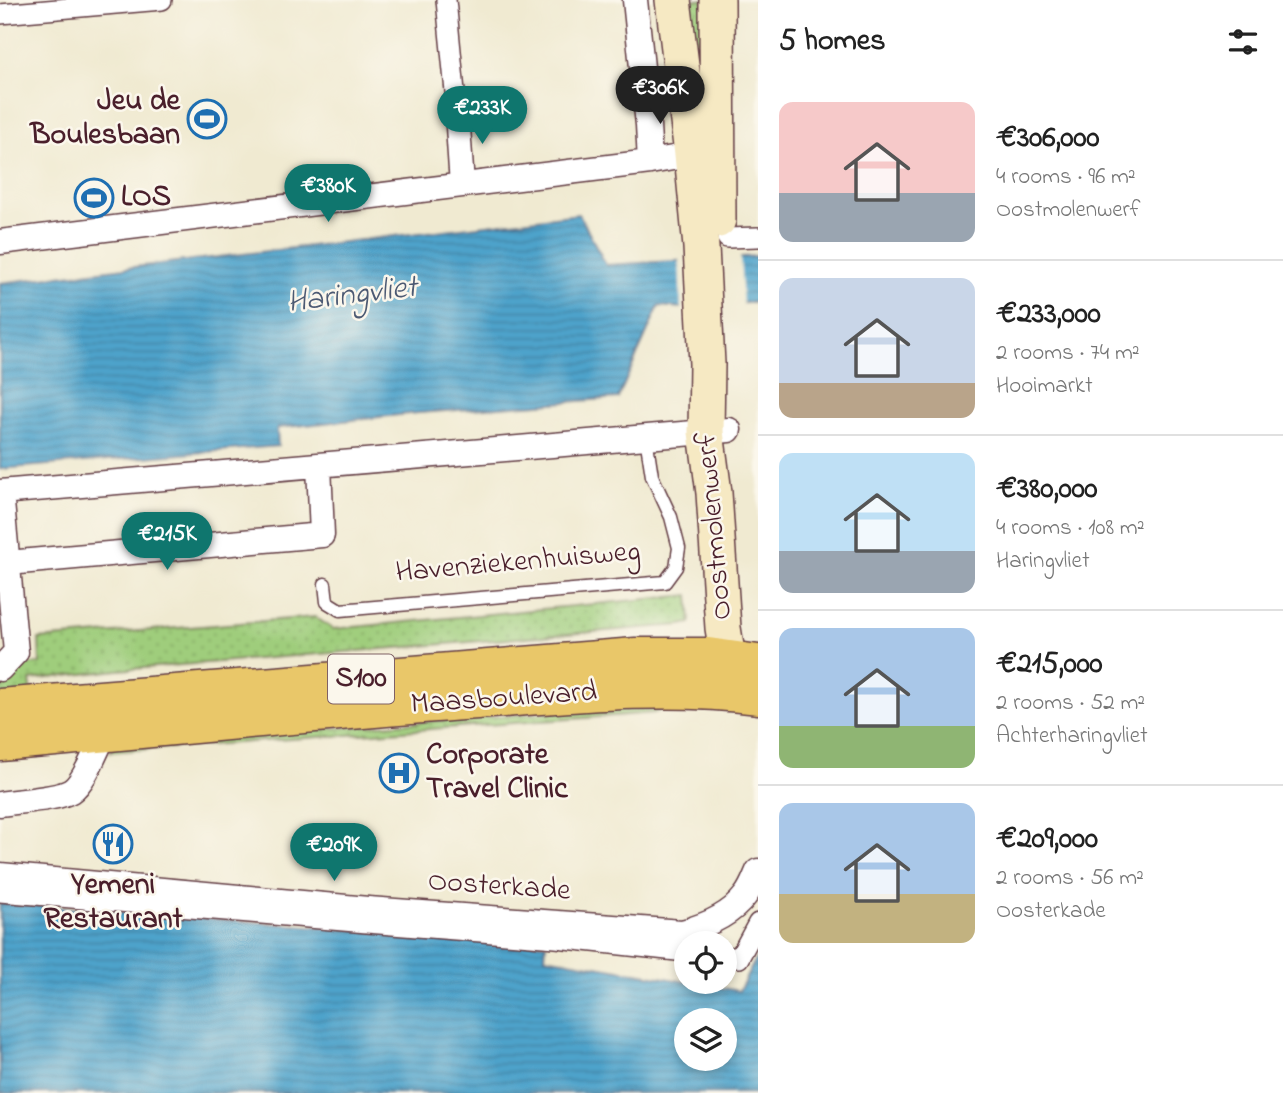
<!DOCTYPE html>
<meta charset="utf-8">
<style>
body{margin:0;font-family:"Indie Flower",sans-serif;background:#f6f6f6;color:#222;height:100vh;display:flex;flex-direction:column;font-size:26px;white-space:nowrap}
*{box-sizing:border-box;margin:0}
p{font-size:23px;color:#767676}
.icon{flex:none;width:38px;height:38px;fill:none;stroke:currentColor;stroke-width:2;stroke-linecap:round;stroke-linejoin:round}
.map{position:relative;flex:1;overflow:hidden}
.details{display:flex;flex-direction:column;background:#fff;width:525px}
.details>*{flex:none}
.buttons{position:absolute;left:674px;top:931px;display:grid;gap:14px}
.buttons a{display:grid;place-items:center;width:63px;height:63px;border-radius:50%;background:#fff;box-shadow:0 4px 10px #0003;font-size:35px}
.price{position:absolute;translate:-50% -60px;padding:0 16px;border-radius:24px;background:#0f766e;color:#fff;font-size:23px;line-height:46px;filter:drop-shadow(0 2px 4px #0008)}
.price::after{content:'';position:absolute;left:50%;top:42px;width:21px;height:16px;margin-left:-10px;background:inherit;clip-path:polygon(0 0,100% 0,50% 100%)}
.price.current{background:#222;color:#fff}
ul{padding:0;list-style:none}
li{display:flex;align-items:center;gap:21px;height:175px;padding:0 21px}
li+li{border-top:2px solid #e0e0e0}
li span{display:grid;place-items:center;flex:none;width:196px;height:140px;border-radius:14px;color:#555}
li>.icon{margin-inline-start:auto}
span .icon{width:84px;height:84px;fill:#fffc;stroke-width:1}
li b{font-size:30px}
h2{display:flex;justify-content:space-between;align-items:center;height:84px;padding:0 21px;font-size:30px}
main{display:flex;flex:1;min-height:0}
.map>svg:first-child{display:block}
.grass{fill:url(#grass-dots);stroke:#747653;stroke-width:2}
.pitch{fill:#9fcd7b;stroke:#747653;stroke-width:2}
.water{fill:url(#water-rules);stroke:#4c617b;stroke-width:2;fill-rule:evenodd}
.pier{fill:#f0ead1}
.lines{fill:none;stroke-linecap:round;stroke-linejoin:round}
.service-casing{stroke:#633d44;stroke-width:15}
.pedestrian-casing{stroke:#633d44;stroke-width:22}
.minor-casing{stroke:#633d44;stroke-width:27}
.secondary-casing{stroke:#633d44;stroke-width:38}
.primary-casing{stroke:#633d44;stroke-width:41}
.service{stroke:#fff;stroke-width:12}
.pedestrian{stroke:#fff;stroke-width:19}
.minor{stroke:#fff;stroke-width:24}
.secondary{stroke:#f6e9c3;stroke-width:35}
.primary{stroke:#e9c769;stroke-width:38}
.labels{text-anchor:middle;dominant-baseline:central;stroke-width:5;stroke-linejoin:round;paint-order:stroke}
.shield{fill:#fbf7ec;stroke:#7f6065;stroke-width:2}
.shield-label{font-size:28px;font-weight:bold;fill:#4a1f2b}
.poi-label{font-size:30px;font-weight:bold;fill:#4a1f2b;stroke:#fbf7ec;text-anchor:start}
.street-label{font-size:30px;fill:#4a1f2b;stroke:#fbf7ec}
.water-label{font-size:32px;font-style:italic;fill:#4c5a73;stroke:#fbf7ec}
</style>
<main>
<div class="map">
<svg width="758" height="1093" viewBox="0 0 758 1093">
<defs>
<pattern id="grass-dots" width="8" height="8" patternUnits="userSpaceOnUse" patternTransform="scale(1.75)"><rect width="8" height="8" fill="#9fcd7b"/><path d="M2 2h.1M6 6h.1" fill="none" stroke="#8ab06a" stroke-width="1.8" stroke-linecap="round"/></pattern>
<pattern id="water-rules" width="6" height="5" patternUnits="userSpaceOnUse" patternTransform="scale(1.75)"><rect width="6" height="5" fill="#4ea3cb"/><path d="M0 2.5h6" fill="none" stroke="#4384a5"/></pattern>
</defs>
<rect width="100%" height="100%" fill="#fbf7ec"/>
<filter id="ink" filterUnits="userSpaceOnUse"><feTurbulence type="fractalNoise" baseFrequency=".0143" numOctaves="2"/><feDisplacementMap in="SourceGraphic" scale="14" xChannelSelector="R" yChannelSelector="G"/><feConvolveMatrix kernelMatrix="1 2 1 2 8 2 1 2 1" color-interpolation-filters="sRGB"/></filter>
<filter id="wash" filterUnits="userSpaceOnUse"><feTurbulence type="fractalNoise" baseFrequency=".00686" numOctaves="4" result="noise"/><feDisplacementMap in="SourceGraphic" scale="28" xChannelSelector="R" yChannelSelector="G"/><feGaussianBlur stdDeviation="1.57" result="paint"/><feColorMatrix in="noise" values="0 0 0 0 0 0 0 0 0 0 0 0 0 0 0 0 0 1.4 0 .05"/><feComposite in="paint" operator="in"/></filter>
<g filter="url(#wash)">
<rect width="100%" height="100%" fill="#f0ead1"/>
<path class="grass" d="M685,0H703L705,106Z
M689,595L691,623L681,625L118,670L30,680L32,695L0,697V681C11,680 18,672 25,664H40L39,639L315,617L333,629Z
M657,705L661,710L654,713L110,752L112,748L116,744Z"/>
<path class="pitch" d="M224,108L225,127L189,130L188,111Z"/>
<path class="water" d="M579,214L606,265L758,256V302L683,308L659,306L618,398L418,413L277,428L278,446L0,469V283Z
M0,903L546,944L545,957L739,991L758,955V1093H0ZM686,1020H724V1059H686Z"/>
<path class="pier" d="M740,253L743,306L681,311L679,258Z"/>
</g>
<g filter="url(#ink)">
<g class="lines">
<defs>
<path id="service" d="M457,116L496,104
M325,584L327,602L340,610L665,582L676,567L679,548L671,517L652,476L646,437"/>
<path id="pedestrian" d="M446,0L457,112
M0,14L162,0
M727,238L758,237
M0,892L367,923L556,938L686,952
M724,956L739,958L758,923"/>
<path id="minor" d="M635,0L648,125L650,162
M457,112L462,185
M0,242L650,162L707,152
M0,492L729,430
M8,563L322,535L319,465
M0,669L16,652L1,492
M0,804C17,801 58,799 71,791C85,782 97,748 105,733
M0,875L368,909L682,932C705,926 730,916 745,896C751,889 754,880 758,871"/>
<path id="secondary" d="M673,0L692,154L701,247L707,364L706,432L714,493L723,628L728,659L736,685
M717,0L718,220"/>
<path id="primary" d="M0,708L636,657H708L758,664
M0,742C159,728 318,711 477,700C570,693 665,683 758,695"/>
</defs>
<use href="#service" class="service-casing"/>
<use href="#pedestrian" class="pedestrian-casing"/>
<use href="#minor" class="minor-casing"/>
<use href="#secondary" class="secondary-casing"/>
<use href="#primary" class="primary-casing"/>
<use href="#service" class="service"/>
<use href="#pedestrian" class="pedestrian"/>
<use href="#minor" class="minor"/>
<use href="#secondary" class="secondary"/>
<use href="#primary" class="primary"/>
</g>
</g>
<defs>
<symbol id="stadium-ring" viewBox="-11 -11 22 22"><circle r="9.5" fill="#fbf7ec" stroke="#1f6fb2" stroke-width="1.5"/><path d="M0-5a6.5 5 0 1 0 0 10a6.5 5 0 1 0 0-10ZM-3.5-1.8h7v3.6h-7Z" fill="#1f6fb2"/></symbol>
<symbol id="hospital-ring" viewBox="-11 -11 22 22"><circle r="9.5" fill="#fbf7ec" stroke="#1f6fb2" stroke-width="1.5"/><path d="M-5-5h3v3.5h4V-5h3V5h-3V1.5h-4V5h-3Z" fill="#1f6fb2"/></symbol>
<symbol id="restaurant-ring" viewBox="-11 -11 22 22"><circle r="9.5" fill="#fbf7ec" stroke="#1f6fb2" stroke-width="1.5"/><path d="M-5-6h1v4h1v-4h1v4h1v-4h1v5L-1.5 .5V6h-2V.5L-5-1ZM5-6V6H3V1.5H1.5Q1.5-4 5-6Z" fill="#1f6fb2"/></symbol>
</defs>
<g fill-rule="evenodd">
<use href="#stadium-ring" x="185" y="97" width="44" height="44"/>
<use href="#stadium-ring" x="72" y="176" width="44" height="44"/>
<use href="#hospital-ring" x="377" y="751" width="44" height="44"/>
<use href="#restaurant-ring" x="91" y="822" width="44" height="44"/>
</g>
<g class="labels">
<rect class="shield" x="328" y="654.5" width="66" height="49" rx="5"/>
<g class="shield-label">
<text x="361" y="679">S100</text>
</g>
<g class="poi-label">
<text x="180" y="102" text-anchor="end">Jeu de<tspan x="180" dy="34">Boulesbaan</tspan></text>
<text x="121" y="198">LOS</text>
<text x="426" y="756">Corporate<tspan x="426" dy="34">Travel Clinic</tspan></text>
<text x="113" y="886" text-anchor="middle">Yemeni<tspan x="113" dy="34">Restaurant</tspan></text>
</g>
<g class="street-label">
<text transform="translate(715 526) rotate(-95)">Oostmolenwerf</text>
<text transform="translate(518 563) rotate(-5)">Havenziekenhuisweg</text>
<text transform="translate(504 699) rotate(-4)">Maasboulevard</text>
<text transform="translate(499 887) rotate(4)">Oosterkade</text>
</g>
<g class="water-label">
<text transform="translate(352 296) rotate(-7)">Haringvliet</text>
</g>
</g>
</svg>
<div class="buttons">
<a><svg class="icon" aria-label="locate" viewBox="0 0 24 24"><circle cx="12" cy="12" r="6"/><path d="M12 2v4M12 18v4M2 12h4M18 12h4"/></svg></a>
<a><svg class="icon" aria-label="layers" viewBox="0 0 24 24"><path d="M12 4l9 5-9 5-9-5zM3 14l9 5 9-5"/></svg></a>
</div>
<b class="price current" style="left:660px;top:126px">€306K</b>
<b class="price" style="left:482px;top:146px">€233K</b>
<b class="price" style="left:328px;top:224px">€380K</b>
<b class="price" style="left:167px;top:572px">€215K</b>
<b class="price" style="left:334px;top:883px">€209K</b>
</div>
<section class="details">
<h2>5 homes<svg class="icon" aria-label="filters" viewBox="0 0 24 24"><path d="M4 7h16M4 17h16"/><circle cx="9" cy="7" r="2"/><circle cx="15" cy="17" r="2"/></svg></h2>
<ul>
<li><span style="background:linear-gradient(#f6c9c9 65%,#9aa5b1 0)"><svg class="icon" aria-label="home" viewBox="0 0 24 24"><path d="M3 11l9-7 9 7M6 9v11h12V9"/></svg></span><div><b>€306,000</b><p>4 rooms · 96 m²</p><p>Oostmolenwerf</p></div></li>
<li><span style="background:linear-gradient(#c9d6e8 75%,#b9a48a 0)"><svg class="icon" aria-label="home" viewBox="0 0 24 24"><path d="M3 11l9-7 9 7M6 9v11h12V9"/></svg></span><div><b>€233,000</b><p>2 rooms · 74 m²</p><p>Hooimarkt</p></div></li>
<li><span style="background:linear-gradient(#bfe0f5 70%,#9aa5b1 0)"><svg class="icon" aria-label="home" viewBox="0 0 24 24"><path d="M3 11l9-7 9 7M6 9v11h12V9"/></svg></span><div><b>€380,000</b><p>4 rooms · 108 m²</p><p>Haringvliet</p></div></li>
<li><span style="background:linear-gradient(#a9c7e8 70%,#8fb573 0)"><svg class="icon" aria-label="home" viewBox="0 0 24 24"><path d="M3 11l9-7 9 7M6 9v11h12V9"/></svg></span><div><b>€215,000</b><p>2 rooms · 52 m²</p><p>Achterharingvliet</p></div></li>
<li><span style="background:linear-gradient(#a9c7e8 65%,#c2b280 0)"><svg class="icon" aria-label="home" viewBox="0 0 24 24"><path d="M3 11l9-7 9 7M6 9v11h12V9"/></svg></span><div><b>€209,000</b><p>2 rooms · 56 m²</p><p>Oosterkade</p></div></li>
</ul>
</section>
</main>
